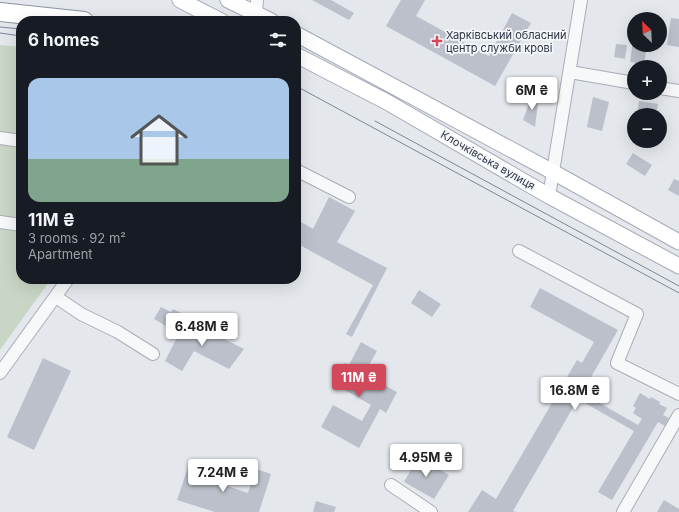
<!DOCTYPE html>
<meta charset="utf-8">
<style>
body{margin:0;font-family:Inter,sans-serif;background:#20242c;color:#f1f3f6;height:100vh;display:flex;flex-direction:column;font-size:15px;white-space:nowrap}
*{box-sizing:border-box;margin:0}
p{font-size:13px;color:#9ea1a6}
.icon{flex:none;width:22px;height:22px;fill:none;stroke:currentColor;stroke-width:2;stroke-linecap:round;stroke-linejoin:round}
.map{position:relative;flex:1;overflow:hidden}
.panel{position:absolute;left:16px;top:16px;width:285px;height:268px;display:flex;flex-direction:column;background:#171b24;border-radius:16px;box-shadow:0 4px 16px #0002}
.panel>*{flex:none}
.needle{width:26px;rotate:336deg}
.controls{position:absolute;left:627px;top:12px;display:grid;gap:8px}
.controls a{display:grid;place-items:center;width:40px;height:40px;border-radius:50%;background:#171b24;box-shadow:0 4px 16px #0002;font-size:20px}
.price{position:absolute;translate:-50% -34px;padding:0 9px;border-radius:4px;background:#fff;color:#222;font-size:13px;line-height:26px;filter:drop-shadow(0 1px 2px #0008)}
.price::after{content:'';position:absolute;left:50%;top:24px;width:12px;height:9px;margin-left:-6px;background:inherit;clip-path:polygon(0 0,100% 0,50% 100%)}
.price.selected{background:#d1495b;color:#fff}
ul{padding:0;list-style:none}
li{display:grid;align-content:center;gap:8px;height:212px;padding:0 12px}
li+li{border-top:1px solid #363941}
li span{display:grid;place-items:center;height:124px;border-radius:12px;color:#555}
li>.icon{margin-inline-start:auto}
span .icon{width:72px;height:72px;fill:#fffc;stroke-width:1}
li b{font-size:17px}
h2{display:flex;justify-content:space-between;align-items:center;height:48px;padding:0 12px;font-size:17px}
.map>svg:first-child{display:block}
.green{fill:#c9d6c5}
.building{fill:#bbc0ca}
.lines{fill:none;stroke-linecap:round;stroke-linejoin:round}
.minor-casing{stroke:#a9aeb7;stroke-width:14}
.major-casing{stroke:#a3abb8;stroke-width:17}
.highway-casing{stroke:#8b94a3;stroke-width:20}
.minor{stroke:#f7f8fa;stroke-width:12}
.major{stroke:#fff;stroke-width:15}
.highway{stroke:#fff;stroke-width:18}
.tram{stroke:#7d8696;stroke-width:1}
.poi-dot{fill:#d1495b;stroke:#f4f6f9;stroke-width:1.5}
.labels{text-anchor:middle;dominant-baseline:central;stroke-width:3.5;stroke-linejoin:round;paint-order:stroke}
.poi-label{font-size:11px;fill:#2b3445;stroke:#f4f6f9;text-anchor:start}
.street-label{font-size:11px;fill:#2b3445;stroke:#f4f6f9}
</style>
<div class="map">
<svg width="679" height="512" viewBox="0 0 679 512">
<rect width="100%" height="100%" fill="#e4e7ec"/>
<path class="green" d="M0,45L21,47V279H51L0,350Z"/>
<path class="building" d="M312,0H331L354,13L349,20Z
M401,0H425L416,16L489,56L512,13L531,23L495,86L386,26Z
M671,18L679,19V47L667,45Z
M633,41L634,45H647L644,64L630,62Z
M616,44L627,45L625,59L614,57Z
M532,95L539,96L535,127L523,120Z
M593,97L609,102L602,131L587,127Z
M639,101L658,104L656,115L637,114Z
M633,153L652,165L645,176L626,164Z
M674,179L679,181V196L668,190Z
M329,197L355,211L337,242L387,268L352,337L346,334L373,285L296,243V219L313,229Z
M540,288L618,330L582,393L638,425L642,419L633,413L636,408L633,406L640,393L650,399L651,397L660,402L659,404L667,408L663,415L669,418L665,426L658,422L612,500L598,492L634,431L578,399L513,511L516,512H468L482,490L496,499L577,360L582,363L594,342L530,307Z
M419,290L441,304L432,317L411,303Z
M161,307L171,312L173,309L183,314L173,330L154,319Z
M186,320L244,349L229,369L194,351L182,371L165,361Z
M361,342L377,351L364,374L397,392L386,413L380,409L359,448L321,427L333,405L362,421L371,405L333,383L345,363L349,365Z
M43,358L71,371L34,450L7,437Z
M418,457L449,475L434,499L404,482Z
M189,464L200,468L198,476L248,493L256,469L271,474L259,512H215L177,500Z
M664,500L679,509V512H657Z
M316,501L336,507L334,512H313Z"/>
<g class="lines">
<defs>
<path id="minor" d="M251,21L256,13L257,0
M570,72L634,83
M660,88L679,91
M0,138L21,141
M296,170L349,197
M549,196L581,0
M0,222L21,225
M519,251L637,314L617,363L679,394
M56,297L81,314L118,332L153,354
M0,373L68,279
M391,485L431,512
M623,512L679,415"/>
<path id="major" d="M180,0L221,21
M228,0L271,21
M296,34L553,172L679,242
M296,55L387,102L549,196L679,266"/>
<path id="highway" d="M0,12L84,21"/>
</defs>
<use href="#minor" class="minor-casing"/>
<use href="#major" class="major-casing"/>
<use href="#highway" class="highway-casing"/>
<use href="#minor" class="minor"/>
<use href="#major" class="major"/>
<use href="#highway" class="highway"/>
<path class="tram" d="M0,27L21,29
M0,33L21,36
M296,86L679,293
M375,121L679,286"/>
</g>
<path class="poi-dot" d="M435 35h4v4h4v4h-4v4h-4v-4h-4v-4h4z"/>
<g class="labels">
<g class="poi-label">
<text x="446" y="35">Харківський обласний<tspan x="446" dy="13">центр служби крові</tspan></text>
</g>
<g class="street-label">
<text transform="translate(488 160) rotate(30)">Клочківська вулиця</text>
</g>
</g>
</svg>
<div class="controls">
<a><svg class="needle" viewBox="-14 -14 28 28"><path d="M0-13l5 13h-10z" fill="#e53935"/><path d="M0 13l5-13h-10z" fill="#9ea1a6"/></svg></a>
<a>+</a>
<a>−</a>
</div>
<b class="price" style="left:532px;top:111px">6M ₴</b>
<b class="price" style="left:202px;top:347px">6.48M ₴</b>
<b class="price selected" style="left:359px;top:398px">11M ₴</b>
<b class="price" style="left:575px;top:411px">16.8M ₴</b>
<b class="price" style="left:426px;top:478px">4.95M ₴</b>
<b class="price" style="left:223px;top:493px">7.24M ₴</b>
<section class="panel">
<h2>6 homes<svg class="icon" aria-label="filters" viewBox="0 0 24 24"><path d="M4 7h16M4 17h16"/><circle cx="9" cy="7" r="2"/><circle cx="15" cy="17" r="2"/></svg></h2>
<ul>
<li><span style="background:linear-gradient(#a9c7e8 65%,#7fa58c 0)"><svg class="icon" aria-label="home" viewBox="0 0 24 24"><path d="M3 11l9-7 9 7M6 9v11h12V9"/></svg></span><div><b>11M ₴</b><p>3 rooms · 92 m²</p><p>Apartment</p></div></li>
</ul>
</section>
</div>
